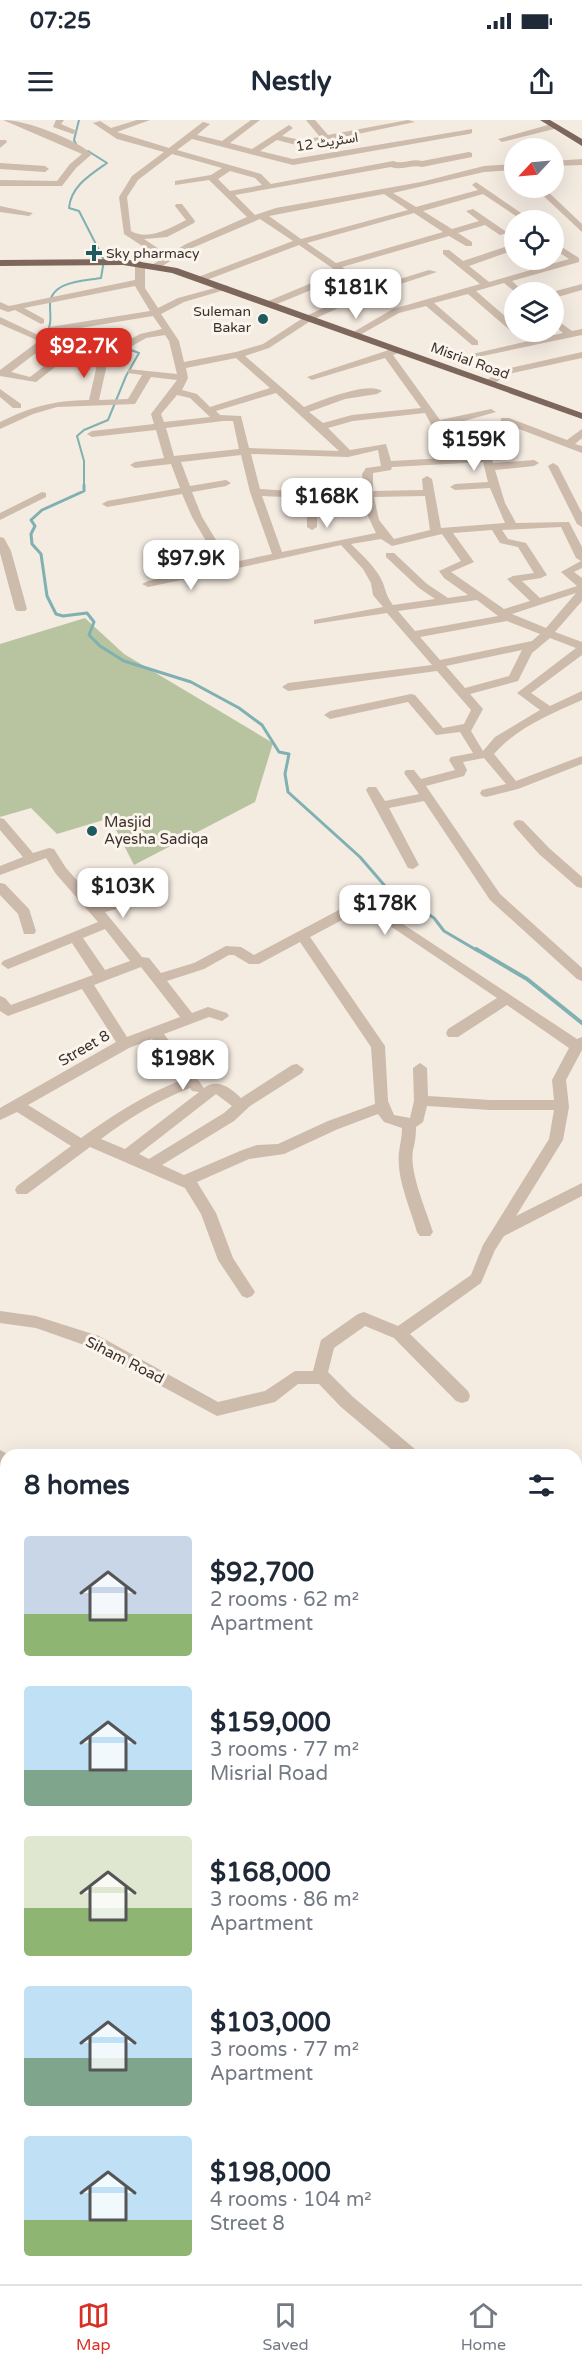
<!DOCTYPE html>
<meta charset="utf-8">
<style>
body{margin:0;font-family:"Varela Round",Vazirmatn,sans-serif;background:#f6f6f7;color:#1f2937;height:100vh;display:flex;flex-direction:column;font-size:22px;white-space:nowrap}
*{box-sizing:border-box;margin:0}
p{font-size:20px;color:#747a83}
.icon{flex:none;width:33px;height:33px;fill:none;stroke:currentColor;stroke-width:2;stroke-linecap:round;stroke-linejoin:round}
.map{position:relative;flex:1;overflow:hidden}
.panel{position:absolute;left:0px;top:1329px;width:582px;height:836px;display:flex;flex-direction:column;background:#fff;border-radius:18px 18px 0 0;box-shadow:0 6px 24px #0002}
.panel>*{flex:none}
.needle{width:39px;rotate:244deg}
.buttons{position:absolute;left:504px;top:18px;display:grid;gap:12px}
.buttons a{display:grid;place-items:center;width:60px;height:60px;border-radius:50%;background:#fff;box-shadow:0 6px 24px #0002;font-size:30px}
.price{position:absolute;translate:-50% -51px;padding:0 14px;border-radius:12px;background:#fff;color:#222;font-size:20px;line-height:39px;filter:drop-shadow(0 2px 3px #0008)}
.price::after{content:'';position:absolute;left:50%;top:36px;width:18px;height:14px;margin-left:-9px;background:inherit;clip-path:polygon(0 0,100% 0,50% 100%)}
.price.on{background:#d93025;color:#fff}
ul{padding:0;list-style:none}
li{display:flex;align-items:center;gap:18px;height:150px;padding:0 24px}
li span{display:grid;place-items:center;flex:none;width:168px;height:120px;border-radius:6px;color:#555}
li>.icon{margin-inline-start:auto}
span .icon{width:72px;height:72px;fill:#fffc;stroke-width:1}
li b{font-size:26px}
h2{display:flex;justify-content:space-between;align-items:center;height:72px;padding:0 24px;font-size:26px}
.status{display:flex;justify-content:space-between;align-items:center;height:42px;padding:0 30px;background:#fff;direction:ltr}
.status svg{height:16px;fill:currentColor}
header{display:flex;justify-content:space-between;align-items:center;height:78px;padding:0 24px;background:#fff;font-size:27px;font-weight:800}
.tabs{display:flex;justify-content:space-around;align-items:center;height:84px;border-top:2px solid #e0e1e3;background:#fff;font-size:16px;color:#747a83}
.tabs a{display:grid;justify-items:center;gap:3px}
.tabs .on{color:#d93025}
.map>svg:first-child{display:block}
.green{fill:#b8c4a0}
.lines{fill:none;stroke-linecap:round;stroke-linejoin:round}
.stream-far2{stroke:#7fb0b2;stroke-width:2}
.stream-far1{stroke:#7fb0b2;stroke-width:3}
.stream{stroke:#7fb0b2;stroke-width:4}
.minor{fill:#cdbbac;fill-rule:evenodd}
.major{fill:#7d675c;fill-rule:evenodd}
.poi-dot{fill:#1f5a5e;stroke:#fbf5ee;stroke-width:2}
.labels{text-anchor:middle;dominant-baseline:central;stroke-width:6;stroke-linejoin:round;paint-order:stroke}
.far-street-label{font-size:14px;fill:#3b302b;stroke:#fbf5ee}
.far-poi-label{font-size:14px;fill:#3b302b;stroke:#fbf5ee;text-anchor:start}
.poi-label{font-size:15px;fill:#3b302b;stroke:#fbf5ee;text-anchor:start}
.street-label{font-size:15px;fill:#3b302b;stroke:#fbf5ee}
</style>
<div class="status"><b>07:25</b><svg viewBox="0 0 49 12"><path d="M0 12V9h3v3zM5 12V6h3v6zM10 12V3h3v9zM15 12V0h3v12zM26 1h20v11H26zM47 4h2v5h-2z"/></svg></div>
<header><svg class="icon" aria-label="menu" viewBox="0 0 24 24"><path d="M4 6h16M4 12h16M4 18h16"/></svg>Nestly<svg class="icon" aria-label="share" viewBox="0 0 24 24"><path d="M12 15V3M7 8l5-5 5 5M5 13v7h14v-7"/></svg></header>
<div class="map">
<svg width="582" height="2164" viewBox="0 0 582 2164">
<rect width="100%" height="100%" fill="#f4ebe1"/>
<path class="green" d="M85,498L124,534L273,623L255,682L134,745L110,698L57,714L31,688L0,697V524Z"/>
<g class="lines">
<path class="stream-far2" d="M76,24L74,20L79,0
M53,221L47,213C52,203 50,195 50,185C50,161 84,161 101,158L104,140L79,91L69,88C71,66 90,55 107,43L88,31
M69,226L104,220L139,233L126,256L108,300L84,310L77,316L84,341V367"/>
<path class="stream-far1" d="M84,365V371L42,390L31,400L35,406L31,414L32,424L41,434L47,476L56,494L63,496L87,493L94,502L89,515L100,526L124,541L191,562L239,588L262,605L279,632L289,634L285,654L288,672L360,737L385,766L434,798L444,811L478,831"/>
<path class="stream" d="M476,829L527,859L582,903"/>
<path class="minor" d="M3,0C26,0 75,19 92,34L76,48L62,66H0V60L57,61L70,44L82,34Z
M56,0H64L61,4L77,11L73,14L53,7Z
M137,0H150L117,12L169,28L203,2L210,4L197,15L222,21L251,0H260L230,23L252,29L289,5L293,8L282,16L300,20L320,17L306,0H315L328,15L408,0L415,2L300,26L277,20L260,31L293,39L472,9V13L469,14L293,45L192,19L177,30L261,54L271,64L393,41C403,45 412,38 422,41L469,32L472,33V37L422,47C412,44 401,51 391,47L235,75L255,95L276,88L421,62L484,46L514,44V50L484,52L393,73L416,87L478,70L472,65L476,62L531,100H522L483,74L423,91L452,109L479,101L466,91L473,89L508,113L500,115L485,105L458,113L472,122V126H466L449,116L342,147L348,151V155L272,186H266V182L338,152L299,125L204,161H198V157L293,121L260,99L192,128L159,148H153V144L162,139L124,114L119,77L132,56L164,32L117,19L93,3L100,1L111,8ZM172,34L222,48L211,55L175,61V65L209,60L247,97L186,124L168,135L144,119L167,117L194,103L195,101L182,84H176L175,86L186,100C171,108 148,121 131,111L127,77L138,60ZM230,51L255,58L262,65L230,71L218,59ZM384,74L408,90L301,119L269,96ZM414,93L443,112L336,143L307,123Z
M555,3L559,6L558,8L502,22L498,19Z
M0,20H6L7,22L0,28Z
M582,39V45L554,46V41Z
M0,43L45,46L49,49L45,52L0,49Z
M535,68H544L582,104V112Z
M0,86L33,93L29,96L0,92Z
M554,122L579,138V142L512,161L524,172H515L504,163L476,171L514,204L516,212L511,211L468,174L434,183L478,221V225H472L426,186L399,193L358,216L350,214L393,189L480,164L443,134V130H449L463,141L514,124V130L469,146L489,162L569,139L554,129Z
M140,141L145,144V168L158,188L178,178L226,165L231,168L184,182L161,194L179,221L184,242L236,232L263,224L306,196L361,171L429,150L437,152L367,175L312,200L269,228L245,236L304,287C320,281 368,261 382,271L377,274L345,279L309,292L323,303L352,295L421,288L385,238L312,260L307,257L395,228H401V232L393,235L440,300L491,289L496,292L446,306C454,310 470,307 483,311L486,319L514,318V322L488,325L493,343L534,340L539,343L534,346L495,350L505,383L516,403L569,402L582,427V448L574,452L582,458V481L555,512L582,522V535L531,573L550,586L582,571V580C551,594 516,608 494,634L516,661L582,636V644L518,669L486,677L482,676L480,673L482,670L506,664L484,638L463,642L467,650L464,656L426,666L500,774L582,848V861L577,859L490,780L424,681L389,688L419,745L413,749L408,748L366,670L368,667H376L385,681L419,674L404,653L406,650H414L421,659L455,650L449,640L451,637L473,633L460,612L436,615L408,582L330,599L324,595L330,591L411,574L415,575L443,608L464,604L471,590L437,551L288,571L282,567L288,563L432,545L387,493L314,504V500L383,487L373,475L371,463L363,449L341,425L234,449L228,452L224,451L148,467L142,464L148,461L220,445L192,397L182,374L107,387L102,384L107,381L180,368L171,344L135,348L130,345L135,342L164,338L156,310L92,317L87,314L92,311L154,304L151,294L177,260L151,257L135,284L57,287L33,294L0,309V302C33,286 52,281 89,280L96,249L95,240L74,243L64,240L36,262L0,256V250L39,221L0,204V197L38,215L74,226V230L71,231L45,223L42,228L74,237L109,231L140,214L162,209L153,196L50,213L45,210L50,207L150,191L135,166L24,188L44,199V203L41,204L15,190L8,192L0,189V182L9,186L135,160V144ZM165,215L169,221L177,254L128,249V253L142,255L128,279L99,280L106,249L105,238L115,236L146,218ZM36,233L55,238L30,257L11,252ZM236,238L270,268L210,287L197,274L182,270L188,258L186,248ZM276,273L339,331L249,328L241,296L220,295L216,291ZM177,275L190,278L210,297L164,302L161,294ZM425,293L432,306L444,313L474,315L481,336L391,341L386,324L350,330L328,308L353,301ZM223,301H233L239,329L174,336L166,308ZM378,330L381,346L366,348L362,354L366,392L376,413L282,432L262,376L307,378V407L312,410L317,407L318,364L313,361L309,362L307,372L260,369L251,334L348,337ZM241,335L250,372L272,434L230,443L202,397L192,372L226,366L231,363L226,360L190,366L181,342ZM483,342L488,362L455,364L450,367L455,370L490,368L505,403L441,408L432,359L427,356L422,359L423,370L373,371V353L391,350L392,347ZM425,376L430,410L394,419L379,400L374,377ZM561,407L576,438L581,441L561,452L577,466L540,478L522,461L541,458L547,455L526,423L508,419L502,410ZM492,410L500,423L518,427L534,453L513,456L507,459L530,481L504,489L451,452L474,442L453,413ZM442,414L461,441L439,451L444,458L468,475L448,478L427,464L394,433H386V437L419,468L435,479L393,485C387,477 386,472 383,463C377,448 362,435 351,424L381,419L392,426ZM576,473L546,508L512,494ZM477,480L498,496L415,511L398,491ZM507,501L540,514L532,521L440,540L420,517ZM550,518L576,528L517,573L540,590L495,617L483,631L471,611L483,589L470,574L518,561L532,533ZM522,530L509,556L465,568L446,546Z
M582,164V170L554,178L552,172Z
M554,198L572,211L582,209V215L473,238L468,235L563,213L554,205Z
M582,232V238L508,254L492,265L483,263L501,250Z
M0,269L21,284V288H13L0,277Z
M501,298H509L567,320L582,309V318L575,324L582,326V333L501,302Z
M553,343L558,346L582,393V407L577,404L548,346Z
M42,372L46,373V377L0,400V393Z
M0,417L4,418L11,431L27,489L25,491H17L15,489L0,433Z
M0,698L4,699L33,733L49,728L54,729L66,748L99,785L141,774L146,775L148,778L146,781L105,792L142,837L149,838L161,853L194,843L226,826L241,827L254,835L352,783H371L577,919L582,917V930L566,960L569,987L563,1020L516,1096L582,1063V1076L504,1116L495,1130L481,1163L410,1214L468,1271L470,1276L468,1281L462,1283L456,1281L394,1218L365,1206L334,1228L328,1252L353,1277L416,1330L418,1335H398L341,1287L319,1264H298L275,1282L217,1296L87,1226L36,1208L0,1203V1191L36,1196L99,1216L218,1282L265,1271L295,1251H313L321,1220L358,1194L364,1192L398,1206L471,1155L483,1125L549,1019L554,990H490L427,986L423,1002L416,1007C416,1016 415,1022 413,1030C409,1052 426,1090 433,1112L430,1116H420L417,1112C410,1087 396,1058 399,1032C400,1024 402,1017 402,1008L384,1002L378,994L338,1009L284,1034L249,1039L197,1062L216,1093L233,1138L255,1172L252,1176L247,1178L242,1176L218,1140L201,1094L185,1068L90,1027L27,1074H17L15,1070L17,1066L71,1026L17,992L0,1000V988L116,922L82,869L8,896L0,891V876L5,878L11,885L93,855L72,823L13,847L8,849L1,844L3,841L98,802L56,754L46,738L0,755V746L23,737L0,710ZM359,791H368L497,878L448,909L446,913L448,917H458L507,885L569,928L552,960L554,980H490L428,976L427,948L420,943L413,948L414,981L410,998L394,995L388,981L385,926L310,817ZM105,809L130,841L105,850L83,818ZM300,822L371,927L375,984L328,1001L278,1024L257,1025L240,1031L184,1055L162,1045L234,1001L250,986L302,953L304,949L297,944L292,945L241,978C230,967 217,958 204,968L164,914L209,897L222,901L229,896L227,893L208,887L192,893L167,861L204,849L229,835H234L249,844H259ZM141,847L180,897L127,917L94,865ZM152,919L183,959C145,975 114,994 81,1018L28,985L129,928ZM190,968L192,971L199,972L125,1029L101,1019C129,998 157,981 190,968ZM216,974L232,986L224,993L149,1039L139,1034Z
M519,700L523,701L549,728L582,757V768L577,767L539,734L515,707L513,704L515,701Z
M0,763L5,764L29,789L36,811L34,814H24L18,794L0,775Z
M0,1330L9,1335H6V1349L0,1347Z
M576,1420L582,1422V1437L576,1435Z
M0,1452L6,1455V1475L0,1472Z
M576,1565L582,1567V1605L576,1603Z
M582,1725V1743L576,1745V1727Z
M0,1777L6,1780V1809L0,1806Z
M576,1786L582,1789V1815L576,1812Z
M6,2093V2118L0,2121V2096Z
M39,2158H66L68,2164H42Z
M92,2158H118L115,2164H90Z
M316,2158H340L342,2164H319Z
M494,2158H516L517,2164H495Z"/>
<path class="major" d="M540,0H550L582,19V26Z
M123,139L177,148L582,293V299L172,153L123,145L0,146V140Z"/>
</g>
<g class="poi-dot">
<path d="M91 124h6v6h6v6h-6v6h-6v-6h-6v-6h6z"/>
<circle cx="263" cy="199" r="6"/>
<circle cx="92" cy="711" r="6"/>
</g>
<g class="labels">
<g class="far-street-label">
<text transform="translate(327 22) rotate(-9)">اسٹریٹ 12</text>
<text transform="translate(470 241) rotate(20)">Misrial Road</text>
</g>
<g class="far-poi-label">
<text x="106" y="133">Sky pharmacy</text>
<text x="251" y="191" text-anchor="end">Suleman<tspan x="251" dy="16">Bakar</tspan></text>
</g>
<g class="poi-label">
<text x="104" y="702">Masjid<tspan x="104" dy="17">Ayesha Sadiqa</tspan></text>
</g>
<g class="street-label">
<text transform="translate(84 928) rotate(-30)">Street 8</text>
<text transform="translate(125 1240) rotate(27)">Siham Road</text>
</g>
</g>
</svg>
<div class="buttons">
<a><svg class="needle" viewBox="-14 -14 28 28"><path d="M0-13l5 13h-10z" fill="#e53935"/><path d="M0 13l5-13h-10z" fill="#747a83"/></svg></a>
<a><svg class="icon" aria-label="locate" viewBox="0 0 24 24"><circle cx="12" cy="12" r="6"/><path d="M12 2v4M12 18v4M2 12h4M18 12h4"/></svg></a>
<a><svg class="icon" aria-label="layers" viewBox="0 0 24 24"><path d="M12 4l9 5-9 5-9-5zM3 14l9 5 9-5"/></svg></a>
</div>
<b class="price" style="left:356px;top:200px">$181K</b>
<b class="price on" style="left:84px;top:259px">$92.7K</b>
<b class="price" style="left:474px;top:352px">$159K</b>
<b class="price" style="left:327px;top:409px">$168K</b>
<b class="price" style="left:191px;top:471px">$97.9K</b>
<b class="price" style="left:123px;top:799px">$103K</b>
<b class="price" style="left:385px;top:816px">$178K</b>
<b class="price" style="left:183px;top:971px">$198K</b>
<section class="panel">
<h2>8 homes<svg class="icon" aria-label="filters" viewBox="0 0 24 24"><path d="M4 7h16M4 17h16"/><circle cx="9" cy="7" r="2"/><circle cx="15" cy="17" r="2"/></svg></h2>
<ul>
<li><span style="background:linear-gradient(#c9d6e8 65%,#8fb573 0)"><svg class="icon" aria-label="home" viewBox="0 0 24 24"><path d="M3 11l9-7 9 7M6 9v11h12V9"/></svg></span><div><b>$92,700</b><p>2 rooms · 62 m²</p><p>Apartment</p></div></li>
<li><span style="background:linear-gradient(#bfe0f5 70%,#7fa58c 0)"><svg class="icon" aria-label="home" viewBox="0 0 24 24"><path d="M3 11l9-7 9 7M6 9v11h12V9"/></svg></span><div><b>$159,000</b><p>3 rooms · 77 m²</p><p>Misrial Road</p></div></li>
<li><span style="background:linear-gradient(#dfe7d0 60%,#8fb573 0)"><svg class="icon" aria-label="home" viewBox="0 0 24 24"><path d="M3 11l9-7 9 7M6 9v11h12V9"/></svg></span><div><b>$168,000</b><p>3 rooms · 86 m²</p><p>Apartment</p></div></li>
<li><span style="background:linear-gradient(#bfe0f5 60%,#7fa58c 0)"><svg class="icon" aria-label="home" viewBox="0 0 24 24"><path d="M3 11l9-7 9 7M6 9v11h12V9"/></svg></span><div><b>$103,000</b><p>3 rooms · 77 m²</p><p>Apartment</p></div></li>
<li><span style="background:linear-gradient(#bfe0f5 70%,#8fb573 0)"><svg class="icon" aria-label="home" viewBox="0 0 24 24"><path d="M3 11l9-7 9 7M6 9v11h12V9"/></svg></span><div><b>$198,000</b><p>4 rooms · 104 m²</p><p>Street 8</p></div></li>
</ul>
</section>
</div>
<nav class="tabs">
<a class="on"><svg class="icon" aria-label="map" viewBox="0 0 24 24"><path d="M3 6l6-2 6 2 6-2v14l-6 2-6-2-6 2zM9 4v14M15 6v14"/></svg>Map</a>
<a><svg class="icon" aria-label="saved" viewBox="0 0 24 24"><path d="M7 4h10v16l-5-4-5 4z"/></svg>Saved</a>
<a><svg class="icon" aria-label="home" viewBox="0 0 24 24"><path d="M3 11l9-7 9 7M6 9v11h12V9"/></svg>Home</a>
</nav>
